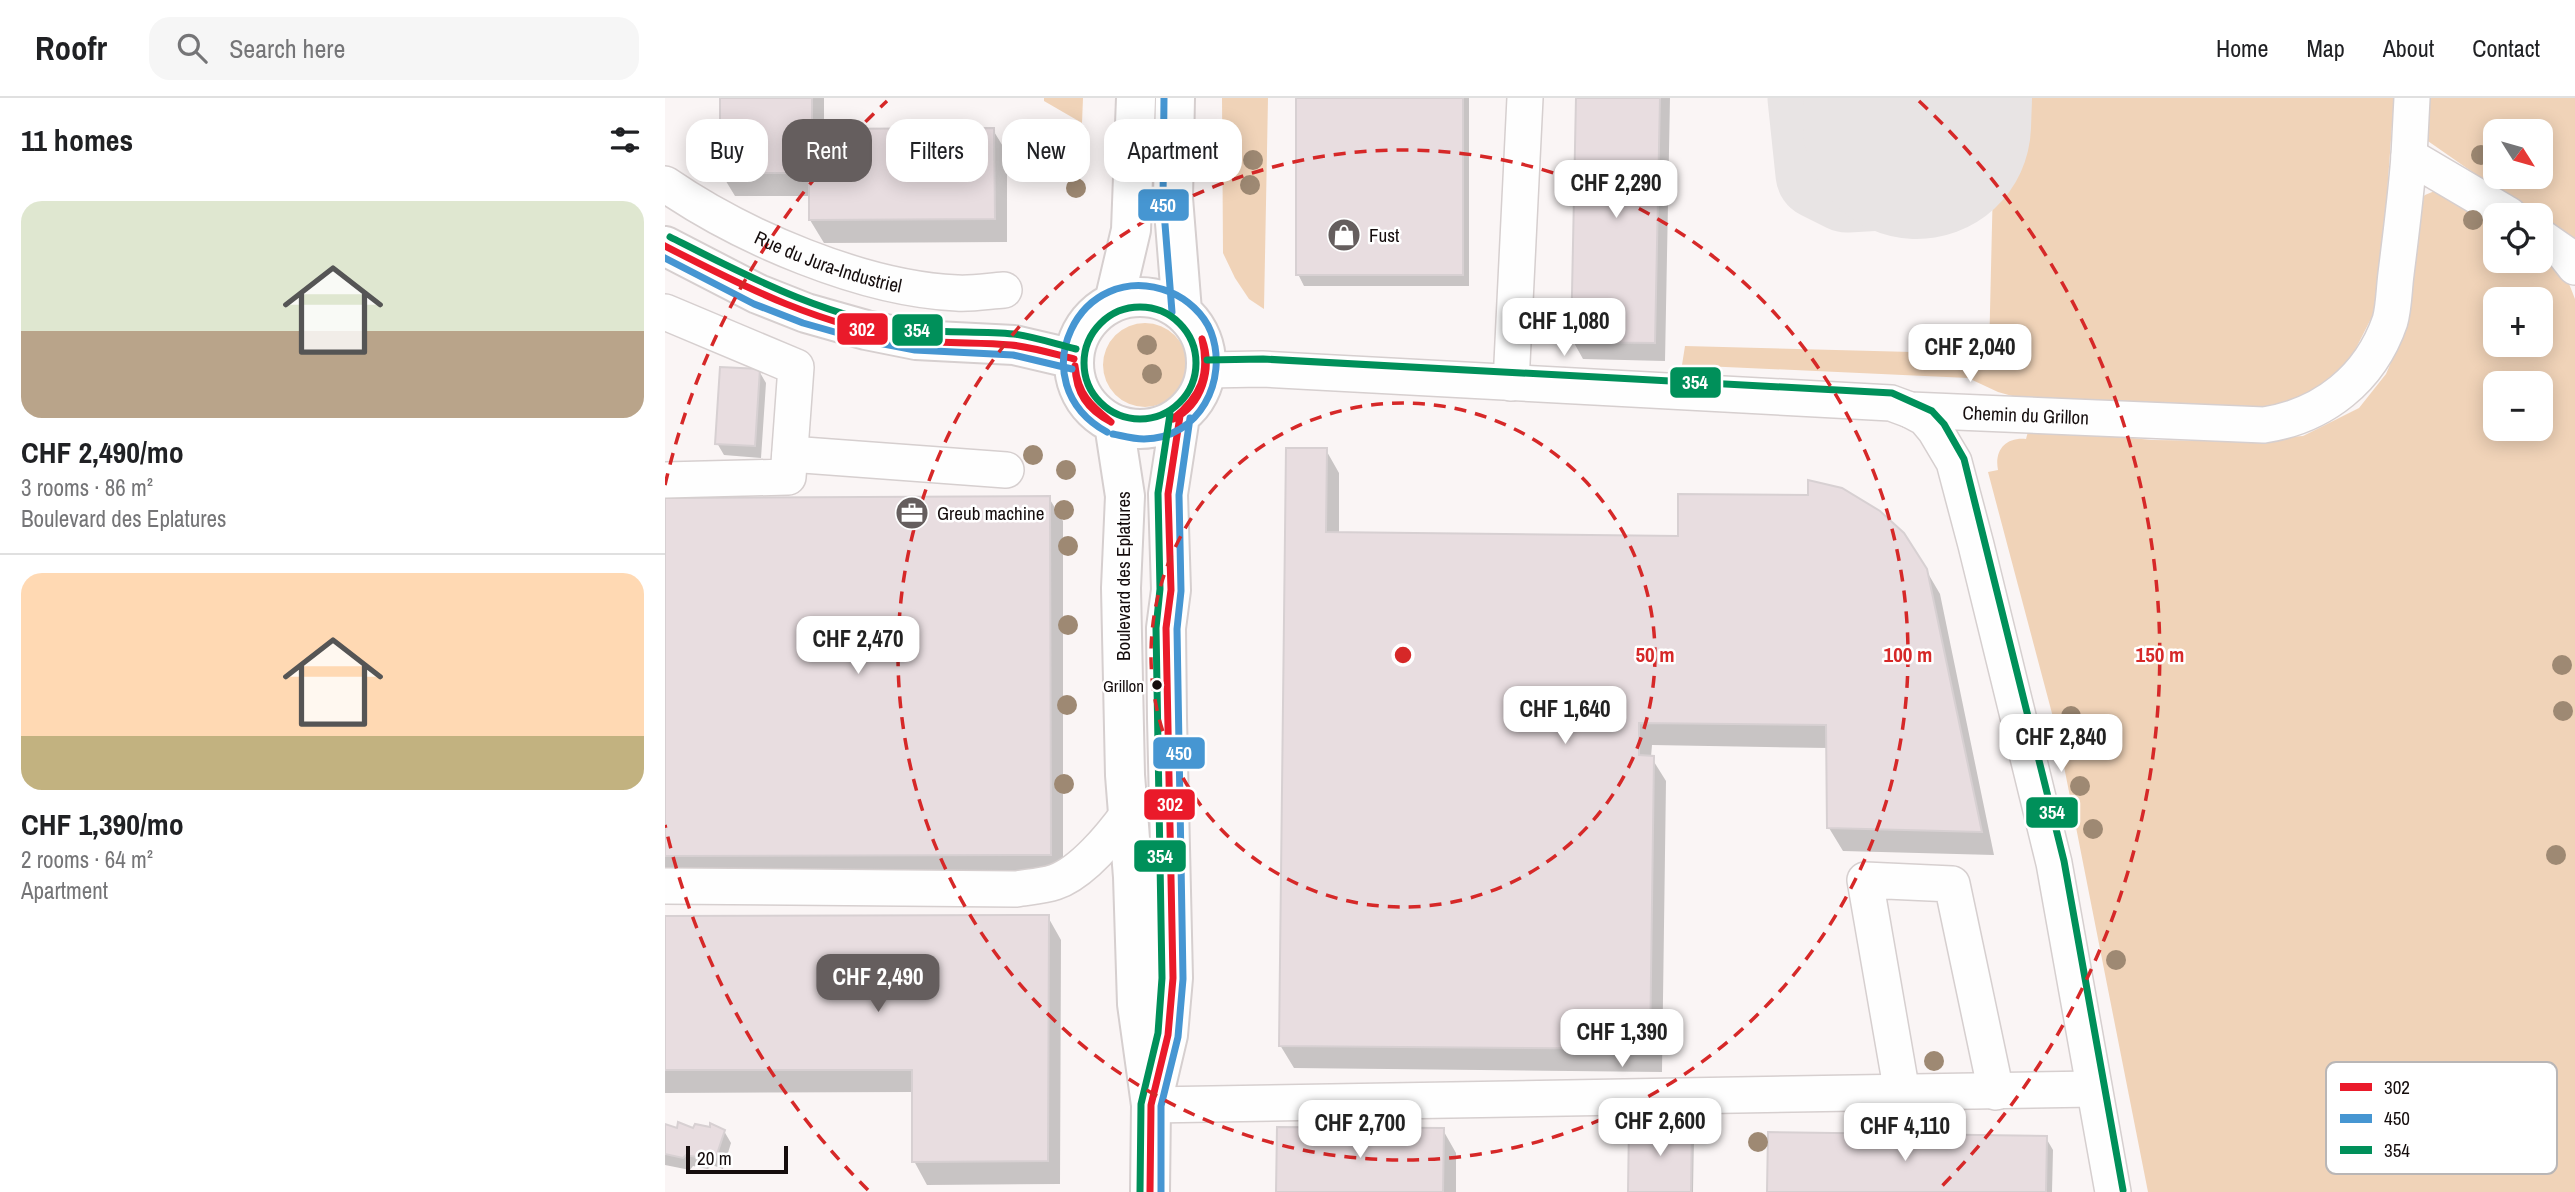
<!DOCTYPE html>
<meta charset="utf-8">
<style>
body{margin:0;font-family:"Archivo Narrow",sans-serif;background:#f6f6f6;color:#202124;height:100vh;display:flex;flex-direction:column;font-size:26px;white-space:nowrap}
*{box-sizing:border-box;margin:0}
p{font-size:23px;color:#757577}
.icon{flex:none;width:38px;height:38px;fill:none;stroke:currentColor;stroke-width:2;stroke-linecap:round;stroke-linejoin:round}
.map{position:relative;flex:1;overflow:hidden}
.details{display:flex;flex-direction:column;background:#fff;width:665px}
.details>*{flex:none}
.top-card{position:absolute;left:21px;top:21px;width:665px;height:63px;display:flex;gap:14px}
.needle{width:46px;rotate:127deg}
.tools{position:absolute;left:1818px;top:21px;display:grid;gap:14px}
.tools a{display:grid;place-items:center;width:70px;height:70px;border-radius:14px;background:#fff;box-shadow:0 4px 18px #0003;font-size:35px}
.scale{position:absolute;left:21px;bottom:18px;width:102px;box-sizing:border-box;padding-left:7px;border:4px solid #150d0d;border-top:0;font-size:19px;line-height:24px;white-space:nowrap;color:#150d0d;-webkit-text-stroke:5px #fff;paint-order:stroke}
.price{position:absolute;translate:-50% -60px;padding:0 16px;border-radius:14px;background:#fff;color:#222;font-size:23px;line-height:46px;filter:drop-shadow(0 2px 4px #0008)}
.price::after{content:'';position:absolute;left:50%;top:42px;width:21px;height:16px;margin-left:-10px;background:inherit;clip-path:polygon(0 0,100% 0,50% 100%)}
.price.on{background:#655e5e;color:#fff}
ul{padding:0;list-style:none}
li{display:grid;align-content:center;gap:14px;height:371px;padding:0 21px}
li+li{border-top:2px solid #e0e0e0}
li span{display:grid;place-items:center;height:217px;border-radius:21px;color:#555}
li>.icon{margin-inline-start:auto}
span .icon{width:126px;height:126px;fill:#fffc;stroke-width:1}
li b{font-size:30px}
h2{display:flex;justify-content:space-between;align-items:center;height:84px;padding:0 21px;font-size:30px}
.tag{padding:0 24px;border-radius:21px;background:#fff;box-shadow:0 4px 18px #0003;font-size:24px;line-height:63px}
.tag.on{background:#655e5e;color:#fff}
header{display:flex;align-items:center;gap:42px;box-sizing:border-box;height:98px;padding:0 35px;background:#fff;border-bottom:2px solid #e0e0e0}
header strong{font-size:33px}
nav{display:flex;gap:38px;margin-inline-start:auto;font-size:24px}
.search{width:490px;height:63px;background:#f6f6f6;display:flex;align-items:center;gap:18px;box-sizing:border-box;padding:0 24px;border-radius:21px;color:#757577;font-size:26px}
main{display:flex;flex:1;min-height:0}
.map>svg:first-child{display:block}
.green{fill:#f0d3b8;fill-rule:evenodd}
.shadow{fill:#0003}
.lines{fill:none;stroke-linecap:round;stroke-linejoin:round}
.taxiway{stroke:#e8e4e4;stroke-width:91}
.runway{stroke:#e8e4e4;stroke-width:228}
.building{fill:#e8dde0;stroke:#d7d0d2;stroke-width:2}
.minor-casing{stroke:#d6cfcf;stroke-width:38}
.major-casing{stroke:#d6cfcf;stroke-width:42}
.minor{stroke:#fefefe;stroke-width:35}
.major{stroke:#fefefe;stroke-width:38}
.bus-1-casing{stroke:#fff;stroke-width:12}
.bus-2-casing{stroke:#fff;stroke-width:12}
.bus-3-casing{stroke:#fff;stroke-width:12}
.bus-1{stroke:#ea1a2a;stroke-width:7}
.bus-2{stroke:#4696d2;stroke-width:7}
.bus-3{stroke:#00905a;stroke-width:7}
.tree{fill:#9e8973}
.ring{fill:none;stroke:#d62828;stroke-width:3.5;stroke-dasharray:12 9}
.bus-dot{fill:#150d0d;stroke:#fff;stroke-width:2.5}
.labels{text-anchor:middle;dominant-baseline:central;stroke-width:5;stroke-linejoin:round;paint-order:stroke}
.bus-label{font-size:17px;fill:#150d0d;stroke:#fff;text-anchor:end}
.poi-label{font-size:19px;fill:#150d0d;stroke:#fff;text-anchor:start}
.street-label{font-size:19px;fill:#150d0d;stroke:#fff}
.key{fill:#fff;stroke:#b9b6b6;stroke-width:2}
.key-label{font-size:19px;fill:#150d0d}
.centre{fill:#d62828;stroke:#fff;stroke-width:3.5}
.ring-label{font-size:21px;text-anchor:middle;font-weight:bold;fill:#d62828;stroke:#fff;stroke-width:5;stroke-linejoin:round;paint-order:stroke}
.line-badge{stroke:#fff;stroke-width:2.5}
.badge-label{font-size:19px;text-anchor:middle;font-weight:bold;fill:#fff}
</style>
<header>
<strong>Roofr</strong>
<div class="search"><svg class="icon" aria-label="search" viewBox="0 0 24 24"><circle cx="10" cy="10" r="6"/><path d="M15 15l6 6"/></svg>Search here</div>
<nav><a>Home</a><a>Map</a><a>About</a><a>Contact</a></nav>
</header>
<main>
<section class="details">
<h2>11 homes<svg class="icon" aria-label="filters" viewBox="0 0 24 24"><path d="M4 7h16M4 17h16"/><circle cx="9" cy="7" r="2"/><circle cx="15" cy="17" r="2"/></svg></h2>
<ul>
<li><span style="background:linear-gradient(#dfe7d0 60%,#b9a48a 0)"><svg class="icon" aria-label="home" viewBox="0 0 24 24"><path d="M3 11l9-7 9 7M6 9v11h12V9"/></svg></span><div><b>CHF 2,490/mo</b><p>3 rooms · 86 m²</p><p>Boulevard des Eplatures</p></div></li>
<li><span style="background:linear-gradient(#ffd9b3 75%,#c2b280 0)"><svg class="icon" aria-label="home" viewBox="0 0 24 24"><path d="M3 11l9-7 9 7M6 9v11h12V9"/></svg></span><div><b>CHF 1,390/mo</b><p>2 rooms · 64 m²</p><p>Apartment</p></div></li>
</ul>
</section>
<div class="map">
<svg width="1910" height="1094" viewBox="0 0 1910 1094">
<rect width="100%" height="100%" fill="#faf5f5"/>
<path class="green" d="M379,0H418L417,25L379,3Z
M557,0H603L599,211L584,201L570,180L558,155Z
M1330,0H1729L1714,205L1686,260L1651,293L1608,315L1365,303L1333,294L1303,280L1017,267L1020,248L1324,256Z
M1761,0H1910V146L1876,122V117H1869L1760,41ZM1830,33H1876V79H1830Z
M1772,92L1830,127V163H1876V158L1899,173L1910,201V1094H1483L1393,638L1323,374L1333,372C1329,352 1341,339 1361,341L1364,330L1487,342L1567,343L1638,338L1694,310L1721,276L1741,229L1752,105L1760,97ZM1830,201H1876V247H1830ZM1830,285H1876V331H1830Z
M438 267a42 42 0 1 1 84 0a42 42 0 1 1-84 0Z"/>
<path class="shadow" d="M56,0H159V33L328,32L342,55V144L159,145L145,122V98H70L56,75Z
M633,0H804V188H639L633,176Z
M913,0H1005L1000,263L918,261L908,243Z
M94,273L101,285L96,360L59,357L52,345Z
M661,352L674,375V436L1261,472L1275,496L1329,757L1178,753L1164,730L1163,650L987,647L986,659L1001,683L997,974L629,970L615,947Z
M384,400L398,423V780L0,781V401Z
M0,819H383L396,842L395,1086L262,1087L249,1063V994L0,995Z
M0,1028L13,1033H59L66,1045L58,1071L47,1067L43,1071L28,1068L25,1072L0,1067Z
M1026,1029L1029,1034L1028,1094H964Z
M778,1032L791,1055V1094H613Z
M1381,1040L1388,1052L1387,1094H1104Z"/>
<g class="lines">
<path class="taxiway" d="M1148,0L1156,76L1182,89L1234,86L1252,27"/>
<path class="runway" d="M1252,27L1253,0"/>
</g>
<path class="building" d="M55,0H147V31L329,30L330,121L144,122V75H55Z
M631,0H798V177H631Z
M911,0H995L990,245L906,244Z
M55,269L95,271L90,348L50,346Z
M621,350H662L661,434L1013,438V396L1143,397V382L1177,390L1215,413L1239,435L1262,471L1317,734L1162,730L1161,627L974,625V657L989,658L985,951L614,948Z
M385,398L386,757L0,758V400Z
M384,817L383,1063L247,1064V972H0V818Z
M13,1024L28,1030L30,1026L45,1029V1025L60,1032L51,1059L40,1056L36,1060L21,1057L18,1060L0,1056V1026L12,1030Z
M964,1026L1027,1027L1026,1094H963Z
M612,1029L779,1030L778,1094H611Z
M1103,1034L1382,1038L1381,1094H1102Z"/>
<g class="lines">
<defs>
<g id="minor">
<path d="M1744,58L1747,0"/>
<path id="s1" d="M0,86C77,139 198,191 292,195C307,196 324,193 339,192"/>
<path d="M1876,139L1899,155L1910,169"/>
<path d="M0,214L131,269L123,379L0,382"/>
<path id="s2" d="M542,272L597,271L1226,305L1245,312L1599,327C1658,318 1705,281 1725,223C1729,209 1729,191 1731,176C1736,136 1741,97 1744,58L1844,117"/>
<path d="M846,285L860,0"/>
<path d="M1245,312L1260,320L1270,332L1289,364L1311,447L1389,765L1448,1094"/>
<path d="M125,356L341,372"/>
<path d="M0,788L351,791C363,789 378,788 390,784C417,775 447,738 463,716"/>
<path d="M1237,995L1200,782L1287,786L1331,994"/>
<path d="M486,1007L1429,991"/>
</g>
<path id="major" d="M510,0L508,100L517,213
M0,148L93,196L141,215L201,232L251,242L349,247L409,261
M409 265a66 66 0 1 1 132 0a66 66 0 1 1-132 0Z
M449,204L466,132L471,0
M449,326L460,398L456,490L460,677L468,779L472,906L486,1007L485,1094
M491,988L503,937L508,880L502,620L501,530L506,492L503,396L515,318"/>
</defs>
<use href="#minor" class="minor-casing"/>
<use href="#major" class="major-casing"/>
<use href="#minor" class="minor"/>
<use href="#major" class="major"/>
<defs>
<path id="bus-1" d="M0,148C83,191 156,228 250,242C281,246 314,244 346,247C367,249 389,256 409,261
M410,268C413,296 425,307 446,324
M410,268C411,295 422,311 446,324
M508,321C536,298 545,277 537,241
M508,321C537,307 548,271 537,241
M485,1094L486,1007L503,937L508,880L501,530L506,492L503,396L515,318"/>
<path id="bus-2" d="M499,0L498,101L507,214
M0,160L89,206L138,225L198,242L250,252L348,257L407,271
M442,334C353,285 414,158 505,194C522,201 539,216 546,234C564,282 534,341 479,341C468,341 458,338 448,336
M496,1094V1008L513,939L518,881L512,531L516,493L514,397L525,320"/>
<path id="bus-3" d="M5,139C84,179 163,221 253,232C285,235 317,233 349,236C370,239 391,246 411,251
M419 265a56 56 0 1 1 112 0a56 56 0 1 1-112 0Z
M542,262L598,261L1227,295L1267,313L1279,326L1299,361L1399,763L1458,1092
M475,1094L476,1006L493,935L497,880L491,530L495,491L493,395L505,316"/>
</defs>
<use href="#bus-1" class="bus-1-casing"/>
<use href="#bus-2" class="bus-2-casing"/>
<use href="#bus-3" class="bus-3-casing"/>
<use href="#bus-1" class="bus-1"/>
<use href="#bus-2" class="bus-2"/>
<use href="#bus-3" class="bus-3"/>
</g>
<g class="tree">
<circle cx="413" cy="36" r="10"/>
<circle cx="1816" cy="57" r="10"/>
<circle cx="588" cy="62" r="10"/>
<circle cx="585" cy="87" r="10"/>
<circle cx="411" cy="90" r="10"/>
<circle cx="1808" cy="122" r="10"/>
<circle cx="482" cy="247" r="10"/>
<circle cx="487" cy="276" r="10"/>
<circle cx="368" cy="357" r="10"/>
<circle cx="401" cy="372" r="10"/>
<circle cx="399" cy="412" r="10"/>
<circle cx="403" cy="448" r="10"/>
<circle cx="403" cy="527" r="10"/>
<circle cx="1897" cy="567" r="10"/>
<circle cx="402" cy="607" r="10"/>
<circle cx="1898" cy="613" r="10"/>
<circle cx="1406" cy="618" r="10"/>
<circle cx="1406" cy="647" r="10"/>
<circle cx="399" cy="686" r="10"/>
<circle cx="1415" cy="688" r="10"/>
<circle cx="1428" cy="731" r="10"/>
<circle cx="1891" cy="757" r="10"/>
<circle cx="1451" cy="862" r="10"/>
<circle cx="1269" cy="963" r="10"/>
<circle cx="1093" cy="1044" r="10"/>
</g>
<g class="ring">
<circle cx="738" cy="557" r="252"/>
<circle cx="738" cy="557" r="505"/>
<path d="M203 1092A757 757 0 0 1 0 727M0 387A757 757 0 0 1 222 3M1254 3A757 757 0 0 1 1273 1092"/>
</g>
<defs>
<symbol id="shop-disc" viewBox="-11 -11 22 22"><circle r="9.5" fill="#655e5e" stroke="#fff"/><path d="M-5-2.5h2.3a2.7 3.5 0 0 1 5.4 0H5L5.5 6h-11ZM-1.5-2.5h3a1.5 2.3 0 0 0-3 0Z" fill="#fff"/></symbol>
<symbol id="office-disc" viewBox="-11 -11 22 22"><circle r="9.5" fill="#655e5e" stroke="#fff"/><path d="M-6-3h4V-5.5h4V-3h4V5H-6ZM-1-4.5V-3h2v-1.5ZM-6 0V1H6V0Z" fill="#fff"/></symbol>
</defs>
<g fill-rule="evenodd">
<use href="#shop-disc" x="660" y="118" width="38" height="38"/>
<use href="#office-disc" x="228" y="396" width="38" height="38"/>
</g>
<circle class="bus-dot" cx="492" cy="587" r="6"/>
<g class="labels">
<g class="bus-label">
<text x="479" y="587">Grillon</text>
</g>
<g class="poi-label">
<text x="704" y="137">Fust</text>
<text x="272" y="415">Greub machine</text>
</g>
<g class="street-label">
<text stroke="none"><textPath href="#s1" startOffset="182">Rue du Jura-Industriel</textPath></text>
<text stroke="none"><textPath href="#s2" startOffset="821">Chemin du Grillon</textPath></text>
<text transform="translate(458 478) rotate(-90)">Boulevard des Eplatures</text>
</g>
</g>
<rect x="1661" y="964" width="231" height="112" rx="10" class="key"/>
<rect x="1675" y="985" width="32" height="8" fill="#ea1a2a"/>
<rect x="1675" y="1016" width="32" height="9" fill="#4696d2"/>
<rect x="1675" y="1048" width="32" height="8" fill="#00905a"/>
<g class="key-label">
<text x="1719" y="996">302</text>
<text x="1719" y="1027">450</text>
<text x="1719" y="1059">354</text>
</g>
<circle cx="738" cy="557" r="10" class="centre"/>
<g class="ring-label">
<text x="990" y="564">50 m</text>
<text x="1243" y="564">100 m</text>
<text x="1495" y="564">150 m</text>
</g>
<g class="line-badge">
<rect x="472" y="90" width="53" height="34" rx="7" fill="#4696d2"/>
<rect x="171" y="214" width="53" height="34" rx="7" fill="#ea1a2a"/>
<rect x="226" y="215" width="53" height="34" rx="7" fill="#00905a"/>
<rect x="1004" y="268" width="53" height="33" rx="7" fill="#00905a"/>
<rect x="487" y="638" width="54" height="34" rx="7" fill="#4696d2"/>
<rect x="478" y="690" width="53" height="33" rx="7" fill="#ea1a2a"/>
<rect x="1360" y="698" width="54" height="33" rx="7" fill="#00905a"/>
<rect x="468" y="741" width="54" height="34" rx="7" fill="#00905a"/>
</g>
<g class="badge-label">
<text x="498" y="114">450</text>
<text x="197" y="238">302</text>
<text x="252" y="239">354</text>
<text x="1030" y="291">354</text>
<text x="514" y="662">450</text>
<text x="505" y="713">302</text>
<text x="1387" y="721">354</text>
<text x="495" y="765">354</text>
</g>
</svg>
<div class="tools">
<a><svg class="needle" viewBox="-14 -14 28 28"><path d="M0-13l5 13h-10z" fill="#e53935"/><path d="M0 13l5-13h-10z" fill="#757577"/></svg></a>
<a><svg class="icon" aria-label="locate" viewBox="0 0 24 24"><circle cx="12" cy="12" r="6"/><path d="M12 2v4M12 18v4M2 12h4M18 12h4"/></svg></a>
<a>+</a>
<a>−</a>
</div>
<div class="scale">20 m</div>
<b class="price" style="left:951px;top:122px">CHF 2,290</b>
<b class="price" style="left:899px;top:260px">CHF 1,080</b>
<b class="price" style="left:1305px;top:286px">CHF 2,040</b>
<b class="price" style="left:193px;top:578px">CHF 2,470</b>
<b class="price" style="left:900px;top:648px">CHF 1,640</b>
<b class="price" style="left:1396px;top:676px">CHF 2,840</b>
<b class="price on" style="left:213px;top:916px">CHF 2,490</b>
<b class="price" style="left:957px;top:971px">CHF 1,390</b>
<b class="price" style="left:995px;top:1060px">CHF 2,600</b>
<b class="price" style="left:695px;top:1062px">CHF 2,700</b>
<b class="price" style="left:1240px;top:1065px">CHF 4,110</b>
<div class="top-card">
<a class="tag">Buy</a>
<a class="tag on">Rent</a>
<a class="tag">Filters</a>
<a class="tag">New</a>
<a class="tag">Apartment</a>
</div>
</div>
</main>
